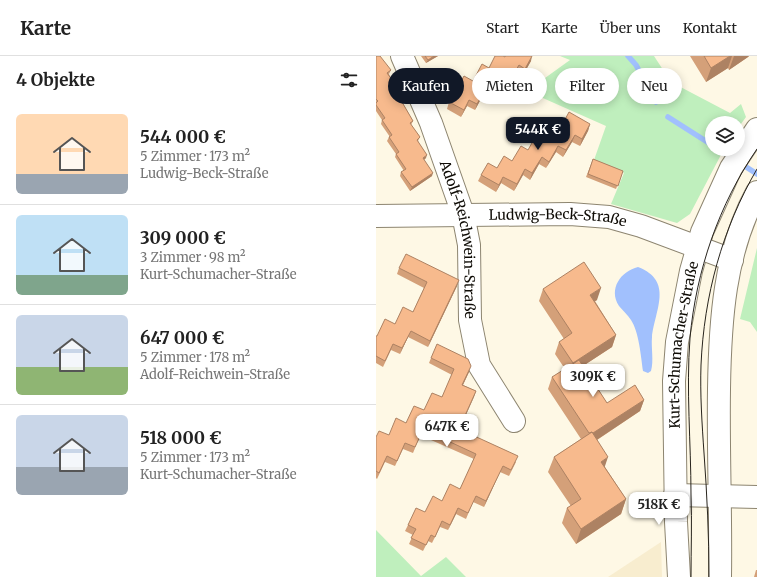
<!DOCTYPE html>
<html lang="de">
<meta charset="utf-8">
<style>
body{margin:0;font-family:Merriweather,serif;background:#f2f2f2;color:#222;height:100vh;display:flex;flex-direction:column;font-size:15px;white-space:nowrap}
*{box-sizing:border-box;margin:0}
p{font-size:13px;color:#767676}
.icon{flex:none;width:22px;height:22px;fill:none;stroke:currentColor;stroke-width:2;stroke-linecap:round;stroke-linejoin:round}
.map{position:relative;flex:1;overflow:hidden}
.sheet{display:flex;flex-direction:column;background:#fff;width:376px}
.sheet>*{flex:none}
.banner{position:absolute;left:12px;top:12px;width:309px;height:36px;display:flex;gap:8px}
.buttons{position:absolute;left:329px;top:60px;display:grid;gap:8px}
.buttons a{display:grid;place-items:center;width:40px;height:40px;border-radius:50%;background:#fff;box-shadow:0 2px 10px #0003;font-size:20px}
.price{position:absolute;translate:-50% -34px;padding:0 9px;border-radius:8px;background:#fff;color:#222;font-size:13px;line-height:26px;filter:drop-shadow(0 1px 2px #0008)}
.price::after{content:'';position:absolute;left:50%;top:24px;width:12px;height:9px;margin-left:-6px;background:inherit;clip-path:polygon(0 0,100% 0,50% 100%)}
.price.on{background:#111827;color:#fff}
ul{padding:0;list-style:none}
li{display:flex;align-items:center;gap:12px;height:100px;padding:0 16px}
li+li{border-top:1px solid #e0e0e0}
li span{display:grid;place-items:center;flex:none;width:112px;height:80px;border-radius:6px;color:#555}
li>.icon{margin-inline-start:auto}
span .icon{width:48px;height:48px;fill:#fffc;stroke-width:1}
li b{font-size:17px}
h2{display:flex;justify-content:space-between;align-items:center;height:48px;padding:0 16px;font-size:17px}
.chip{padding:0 14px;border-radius:18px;background:#fff;box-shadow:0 2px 10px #0003;font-size:14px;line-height:36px}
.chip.on{background:#111827;color:#fff}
header{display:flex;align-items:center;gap:24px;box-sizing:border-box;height:56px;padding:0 20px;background:#fff;border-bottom:1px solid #e0e0e0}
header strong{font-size:19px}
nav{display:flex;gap:22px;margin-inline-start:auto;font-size:14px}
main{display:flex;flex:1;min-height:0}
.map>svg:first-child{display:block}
.built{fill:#f8edcf}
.green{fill:#bfefbd}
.water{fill:#a1c0fd}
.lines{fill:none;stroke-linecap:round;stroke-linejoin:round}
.stream{stroke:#a1c0fd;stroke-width:5.5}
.minor-casing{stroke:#8d8570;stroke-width:24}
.minor{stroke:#fff;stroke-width:22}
.tram{stroke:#28241d;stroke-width:1}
.wall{fill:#d4a079}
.shaded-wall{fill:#ad8263}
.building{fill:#f7ba8d;stroke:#ad8263}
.labels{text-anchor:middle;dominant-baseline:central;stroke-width:3;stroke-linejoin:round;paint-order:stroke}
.street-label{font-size:14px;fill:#0e0b05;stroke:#fef8e5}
</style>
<header>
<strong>Karte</strong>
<nav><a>Start</a><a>Karte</a><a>Über uns</a><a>Kontakt</a></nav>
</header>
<main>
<section class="sheet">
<h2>4 Objekte<svg class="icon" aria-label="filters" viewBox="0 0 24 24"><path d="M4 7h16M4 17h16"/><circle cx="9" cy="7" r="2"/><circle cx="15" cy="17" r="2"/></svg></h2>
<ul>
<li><span style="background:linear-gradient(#ffd9b3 75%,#9aa5b1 0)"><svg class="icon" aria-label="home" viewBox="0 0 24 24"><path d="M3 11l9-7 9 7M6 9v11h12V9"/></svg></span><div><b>544 000 €</b><p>5 Zimmer · 173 m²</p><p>Ludwig-Beck-Straße</p></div></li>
<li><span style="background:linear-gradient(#bfe0f5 75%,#7fa58c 0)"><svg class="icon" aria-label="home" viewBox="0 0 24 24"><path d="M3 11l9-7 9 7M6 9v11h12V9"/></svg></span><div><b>309 000 €</b><p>3 Zimmer · 98 m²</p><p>Kurt-Schumacher-Straße</p></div></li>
<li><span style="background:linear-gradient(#c9d6e8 65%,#8fb573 0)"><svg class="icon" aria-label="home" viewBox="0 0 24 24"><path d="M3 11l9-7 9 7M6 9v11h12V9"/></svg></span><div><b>647 000 €</b><p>5 Zimmer · 178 m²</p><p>Adolf-Reichwein-Straße</p></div></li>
<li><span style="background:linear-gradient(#c9d6e8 65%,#9aa5b1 0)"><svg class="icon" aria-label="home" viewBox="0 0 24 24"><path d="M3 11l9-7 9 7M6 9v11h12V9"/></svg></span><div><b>518 000 €</b><p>5 Zimmer · 173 m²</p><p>Kurt-Schumacher-Straße</p></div></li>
</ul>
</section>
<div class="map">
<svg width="381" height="521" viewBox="0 0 381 521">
<rect width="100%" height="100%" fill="#fef8e5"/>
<path class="built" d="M285,486L286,521H232Z"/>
<path class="green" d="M184,0H278L295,26L354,57L365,48L370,61L362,72V67H336V93H348L314,158L301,167L235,148L248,117L218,104L230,70L151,35L194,4Z
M381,192V276L374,266L364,263Z
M0,474L45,520L70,501L90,521H0Z"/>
<path class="water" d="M262,211C298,225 279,254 276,281C275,292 278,305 275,315L272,317L267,315C265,301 263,276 255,264C252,259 247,255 243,250C232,233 245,215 262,211Z"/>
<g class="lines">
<path class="stream" d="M252,0L260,9L280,46
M292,61L336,89
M342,93L357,103
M364,107L381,118"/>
<defs>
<g id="minor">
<path id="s1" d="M26,0L55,67L87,158L93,189L94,264L103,309L138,365"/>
<path id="s2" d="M0,160L194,158L233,161L265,170L356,204"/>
<path d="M299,439L381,441"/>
<path id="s3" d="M303,521L300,466L298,325L301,286L315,215L326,176L355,112L381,73"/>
<path d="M344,521C345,458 342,396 343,333C344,266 348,196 381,136"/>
</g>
</defs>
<use href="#minor" class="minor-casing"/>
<use href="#minor" class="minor"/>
<path class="tram" d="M315,521C315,494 316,466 315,439C315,387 310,334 314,282C320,215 343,148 381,93
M333,521C333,480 331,438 328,397C326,368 324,338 325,309C328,240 346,173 381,113"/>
</g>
<path class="wall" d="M0,0L15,14L13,18L20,35L37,65L35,69L44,81L42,85L50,102L48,104L56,120L34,135L24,120L25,116L28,115L19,101L20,98L11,85L13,81H14L5,68L6,64L0,55Z
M45,0H62L50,7Z
M314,0H373L372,1L353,14L352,12L330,26Z
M129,1L155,5L147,19L140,16L132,31L124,27L115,43L107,39L99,54L91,50L85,61L71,53L73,46L97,25L113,12Z
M214,68L212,75L204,90L196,86L187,101L180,96L170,112L163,108L154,124L147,119L138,135L125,127L120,136L102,125L105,119L121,112L136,105L185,71Z
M217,103L247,115L240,133L210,121Z
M23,212L81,230L52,291L32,281L24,298L15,294L7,311L0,307V280H1L37,256L48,232L21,218Z
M167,233L221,244L219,245L240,279L236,291L207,310L231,347L268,344L264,355L221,384L229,411L250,443L245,458L200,488L186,467L191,452L195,450L172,416L178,401L205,383L172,333L176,321L189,313L179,298L183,286L188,283L163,245Z
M55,302L93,316L87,329L100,335L83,373L140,406L133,420L124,416L108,451L97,446L90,463L80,458L72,474L64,471L56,487L52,485L47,495L33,488L37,479L29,475L32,469L84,433L98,403L55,384L44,380L37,397L27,393L19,410L9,406L1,423L0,422V381L13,379L48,354L66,341L76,319L53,307Z
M380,514H381V521H378Z"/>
<path class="shaded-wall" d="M58,0H62L50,7L52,4Z
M156,0L155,5L147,19L149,13Z
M354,0H356L352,12L330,26L335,12Z
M358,0H373L372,1L353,14Z
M143,9L140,16L132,31L134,24Z
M110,32L107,39L99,54L101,48Z
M93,44L91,50L85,61L88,54Z
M214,68L212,75L204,90L206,83Z
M199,79L196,86L187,101L190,94Z
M182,90L180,96L170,112L173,106Z
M51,99L50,102L46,105L47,102Z
M166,101L163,108L154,124L156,117Z
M149,113L147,119L138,135L141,128Z
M57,117L56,120L34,135L36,131Z
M127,121L125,127L120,136L123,129Z
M83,224L81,230L52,291L54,285Z
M225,232L221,244L210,251L214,239Z
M35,275L32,281L24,298L26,292Z
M240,279L236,291L193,319L197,307Z
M95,310L93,316L84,335L86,329Z
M100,335L98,341L81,379L83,373Z
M268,344L264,355L210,391L214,379Z
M232,401L227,416L225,406Z
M127,410L124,416L108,451L110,445Z
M250,443L245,458L200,488L205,473Z
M82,452L80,458L72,474L74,469Z"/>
<path class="building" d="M0,0H4L15,14L11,17L22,32L19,34L37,65L34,67L44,81L41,84L51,99L47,102L57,117L36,131L25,116L30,113L20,98L23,96L13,81L16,79L6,64L9,62L0,49V47L2,45L0,43Z
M49,0H58L52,4Z
M119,0H127L129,1V0H156L149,13L143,9L134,24L127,20L118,37L110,32L101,48L93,44L88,54L73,46L88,20L97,25L106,8L113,12Z
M328,0H354L335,12Z
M193,56L214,68L206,83L199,79L190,94L182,90L173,106L166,101L156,117L149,113L141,128L127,121L123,129L105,119L112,107L121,112L128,100L136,105L145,90L152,94L161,78L168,82L177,66L185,71Z
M217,103L247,115L242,130L212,118Z
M30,198L83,224L54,285L35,275L26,292L17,288L9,305L0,300V280H1L9,263L19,268L27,251L37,256L51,226L23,212Z
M208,206L225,232L214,239L240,279L197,307L183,286L196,277L167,233Z
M61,288L92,303L95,310L86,329L100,335L83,373L142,400L135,414L127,410L110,445L100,440L92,457L82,452L74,469L66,465L59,481L55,479L50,489L35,482L40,473L32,469L40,452L49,456L57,440L66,445L74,428L84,433L100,398L57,378L47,374L39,391L29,387L21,405L11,400L3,417L0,415V381L3,375L13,379L20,362L30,367L38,350L48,354L56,337L66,341L78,313L55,302Z
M203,304L231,347L259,329L268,344L217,377L216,376L213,377L176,321Z
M216,376L232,401L225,406L250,443L205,473L191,452L205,443L178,401Z"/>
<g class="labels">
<g class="street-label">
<text stroke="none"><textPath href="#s2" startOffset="182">Ludwig-Beck-Straße</textPath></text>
<text stroke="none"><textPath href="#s1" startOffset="194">Adolf-Reichwein-Straße</textPath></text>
<text stroke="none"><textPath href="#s3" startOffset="233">Kurt-Schumacher-Straße</textPath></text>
</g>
</g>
</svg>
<div class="buttons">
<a><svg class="icon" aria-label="layers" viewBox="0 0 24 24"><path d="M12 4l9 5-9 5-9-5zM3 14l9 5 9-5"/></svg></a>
</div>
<b class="price on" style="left:162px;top:95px">544K €</b>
<b class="price" style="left:217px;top:342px">309K €</b>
<b class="price" style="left:71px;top:392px">647K €</b>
<b class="price" style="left:283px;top:470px">518K €</b>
<div class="banner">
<a class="chip on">Kaufen</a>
<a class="chip">Mieten</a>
<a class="chip">Filter</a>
<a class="chip">Neu</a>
</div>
</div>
</main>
